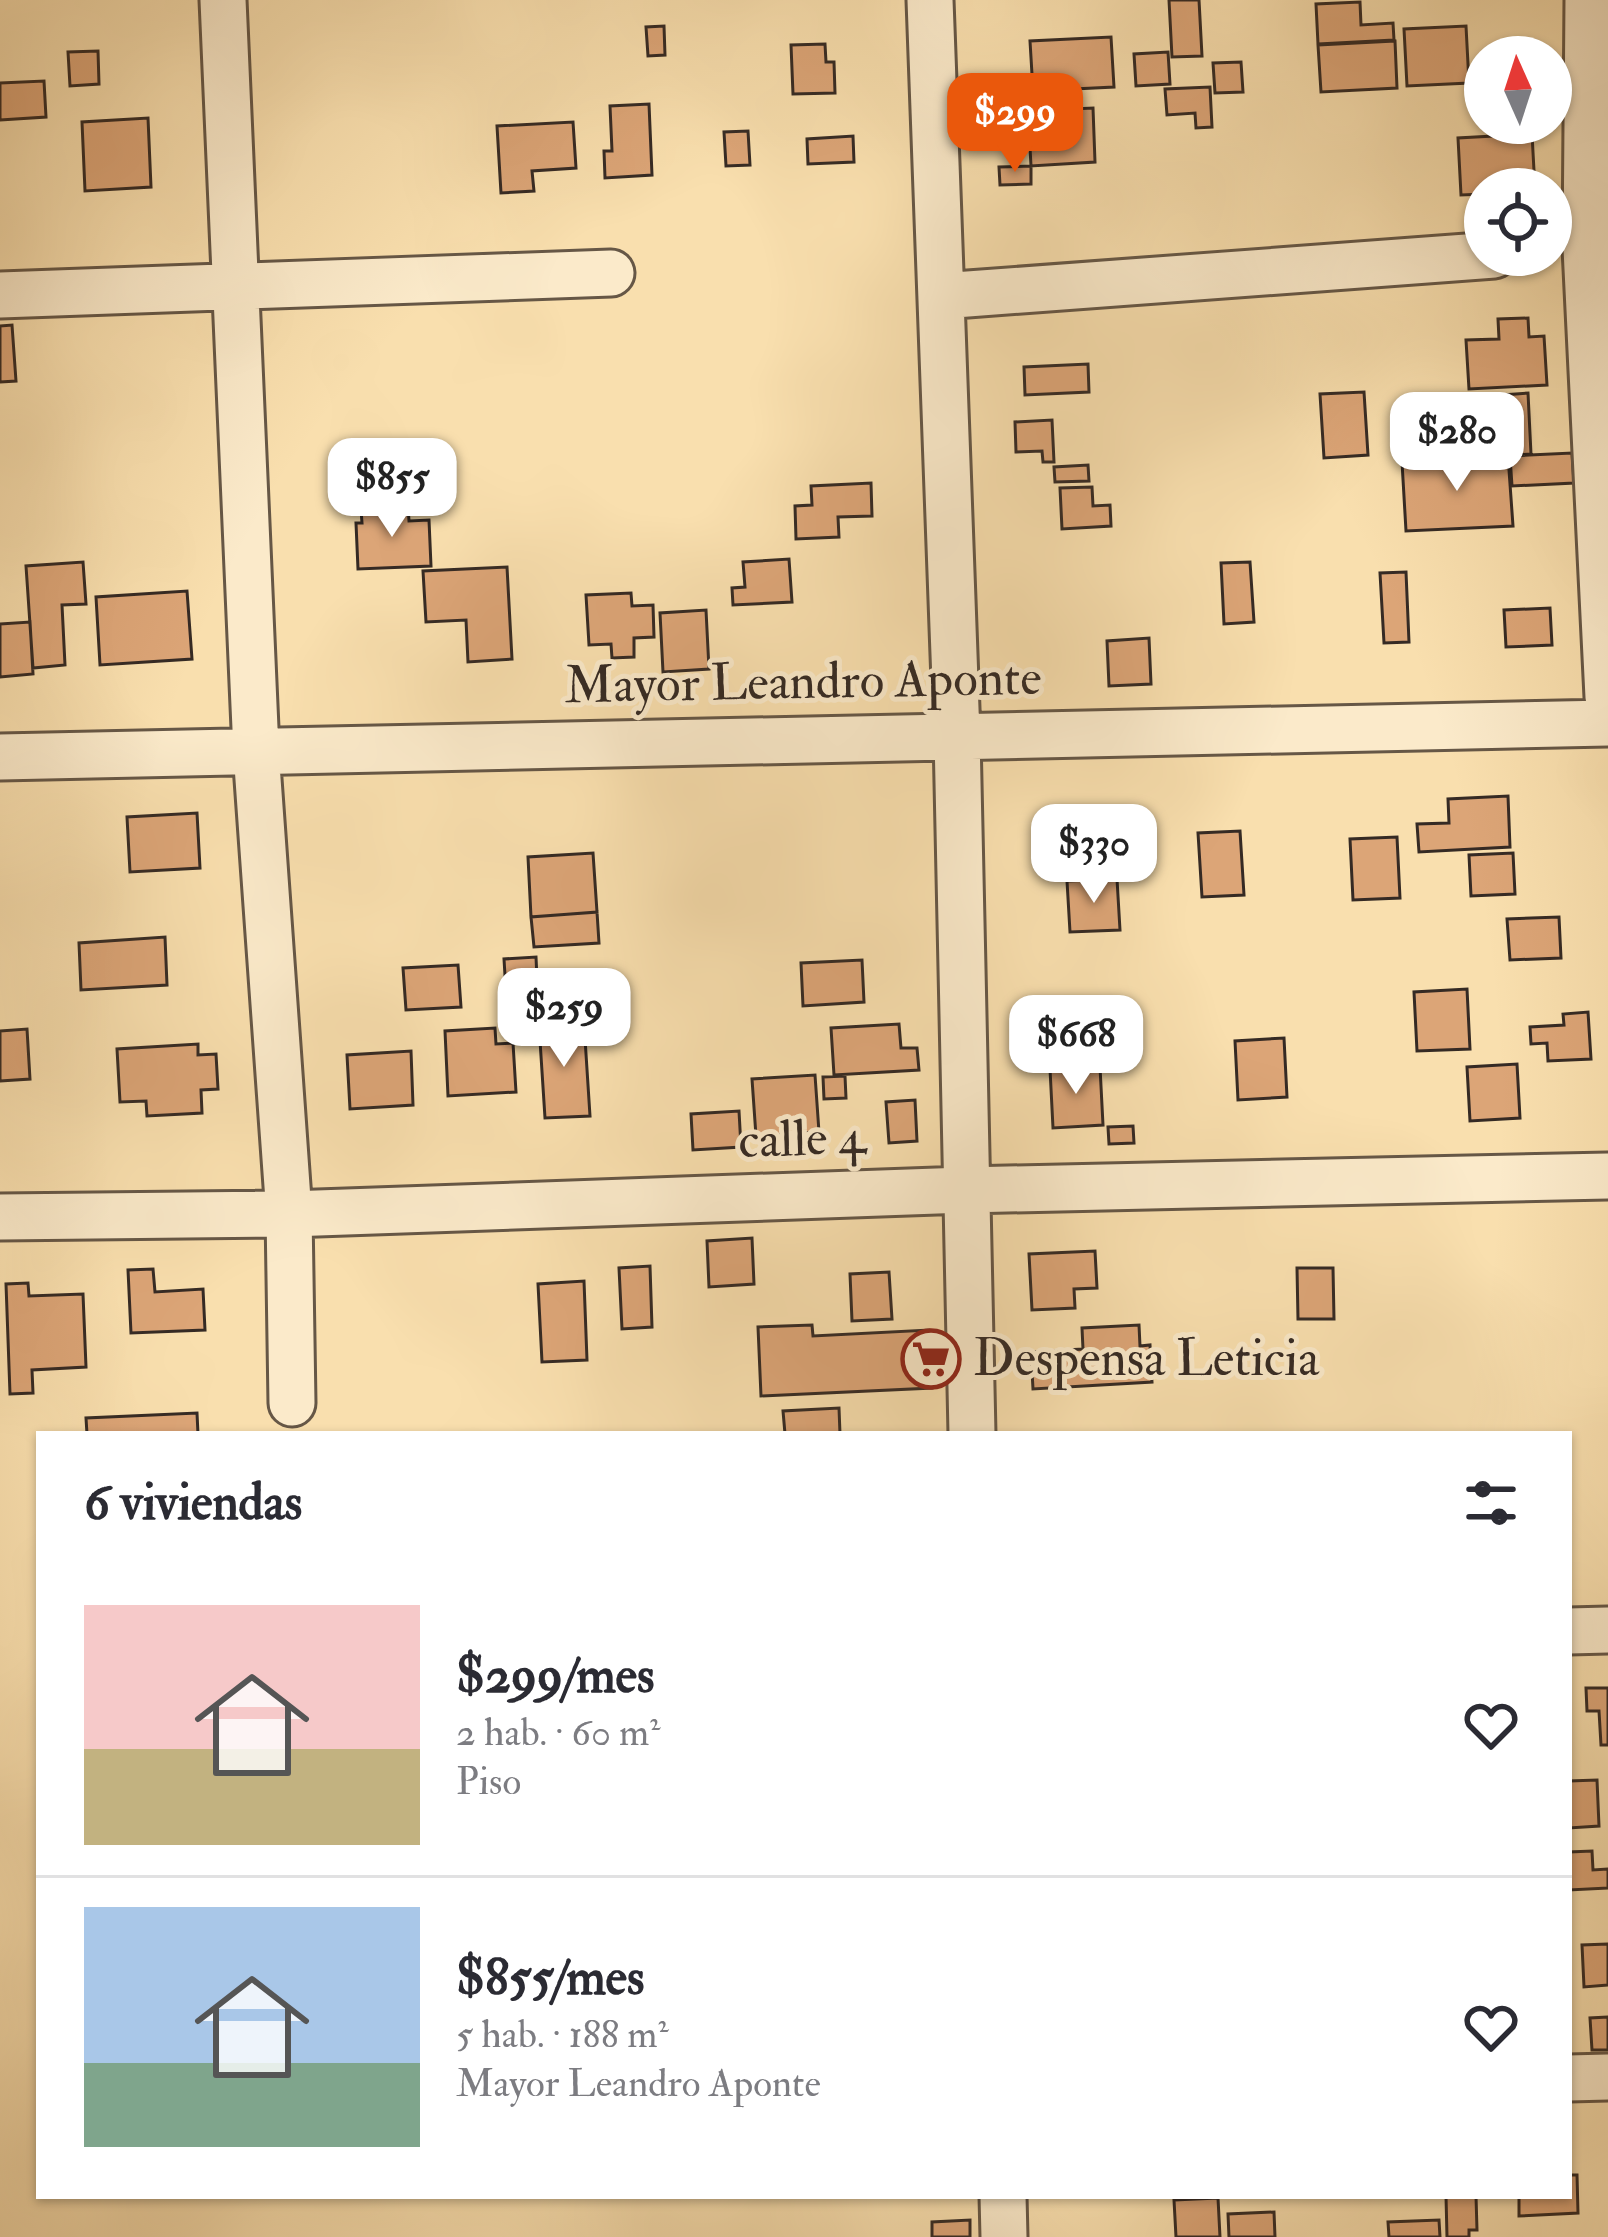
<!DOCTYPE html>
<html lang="es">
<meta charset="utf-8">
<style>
body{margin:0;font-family:"IM FELL Double Pica",serif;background:#f2f2f3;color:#2b2b33;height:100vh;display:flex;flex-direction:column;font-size:45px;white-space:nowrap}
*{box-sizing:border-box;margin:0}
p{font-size:39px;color:#7c7c81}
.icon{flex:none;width:66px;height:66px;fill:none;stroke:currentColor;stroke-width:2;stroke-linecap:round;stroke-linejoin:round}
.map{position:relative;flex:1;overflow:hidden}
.details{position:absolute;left:36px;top:1431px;width:1536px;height:768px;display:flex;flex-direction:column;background:#fff;border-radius:0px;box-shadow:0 3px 9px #0004}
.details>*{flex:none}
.needle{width:78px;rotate:357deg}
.buttons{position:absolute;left:1464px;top:36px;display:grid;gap:24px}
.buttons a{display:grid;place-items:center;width:108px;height:108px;border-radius:50%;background:#fff;box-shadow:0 3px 9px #0004;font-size:60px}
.price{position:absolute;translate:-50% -102px;padding:0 27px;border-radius:24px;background:#fff;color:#222;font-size:39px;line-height:78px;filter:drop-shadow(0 3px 6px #0008)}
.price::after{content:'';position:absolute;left:50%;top:72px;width:36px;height:27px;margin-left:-18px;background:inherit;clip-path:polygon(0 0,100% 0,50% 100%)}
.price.current{background:#ea580c;color:#fff}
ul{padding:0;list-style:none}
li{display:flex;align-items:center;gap:36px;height:300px;padding:0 48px}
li+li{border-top:3px solid #e1e1e2}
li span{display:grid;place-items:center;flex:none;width:336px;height:240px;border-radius:0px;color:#555}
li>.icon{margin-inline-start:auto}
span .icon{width:144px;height:144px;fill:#fffc;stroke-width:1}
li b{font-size:51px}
h2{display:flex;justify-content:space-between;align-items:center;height:144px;padding:0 48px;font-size:51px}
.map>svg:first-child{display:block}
.building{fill:#dca577;stroke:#352a24;stroke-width:3}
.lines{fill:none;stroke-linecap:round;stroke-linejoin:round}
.minor-casing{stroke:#665746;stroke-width:51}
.minor{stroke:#fbeaca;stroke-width:45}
.labels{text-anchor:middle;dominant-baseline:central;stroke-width:10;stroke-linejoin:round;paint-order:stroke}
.street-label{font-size:51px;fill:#352a24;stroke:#fbeaca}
.poi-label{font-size:51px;fill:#352a24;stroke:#fbeaca;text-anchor:start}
</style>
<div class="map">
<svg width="1608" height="2237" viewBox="0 0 1608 2237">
<rect width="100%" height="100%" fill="#f9dfae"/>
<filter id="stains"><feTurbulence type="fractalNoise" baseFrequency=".00167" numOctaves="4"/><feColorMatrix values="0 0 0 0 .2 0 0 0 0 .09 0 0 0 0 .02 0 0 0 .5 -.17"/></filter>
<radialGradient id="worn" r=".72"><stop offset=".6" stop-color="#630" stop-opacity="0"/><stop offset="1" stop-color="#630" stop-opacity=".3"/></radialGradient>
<path class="building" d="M1169,0H1199L1202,56L1172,57Z
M1360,2L1361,25L1393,23L1394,40L1318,44L1316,4Z
M664,26L665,55L648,56L646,27Z
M1466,26L1469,83L1407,86L1404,29Z
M1111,37L1114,87L1033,91L1030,41Z
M1395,41L1397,88L1321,92L1318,45Z
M825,44L826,62H834L835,93L793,94L791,45Z
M98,51L99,84L70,86L68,52Z
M1168,52L1170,84L1136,86L1134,54Z
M1241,62L1243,92L1215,93L1213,63Z
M44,81L46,117L0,120V83Z
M1210,87L1212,127L1196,128L1195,113L1167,115L1165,89Z
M649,104L652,175L605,178L604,151H612L610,106Z
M1093,108L1095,162L1031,166L1028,111Z
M148,118L151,187L85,191L82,122Z
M573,122L576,168L532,171L534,191L501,193L497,126Z
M748,131L750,165L726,166L724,132Z
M1532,134L1535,189H1485V194L1461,195L1458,138Z
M853,136L854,162L808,164L807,139Z
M1031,166V184L1000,185L999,167Z
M1528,318L1529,337L1544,336L1547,385L1469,389L1466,340L1499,339L1498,319Z
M12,325L16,381L0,382V326Z
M1088,364L1089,392L1025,395L1024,367Z
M1364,392L1368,455L1324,458L1320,394Z
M1528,393L1531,454L1403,461L1402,445L1478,441L1476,397Z
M1052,420L1054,462H1043L1042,451L1016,452L1015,422Z
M1572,453L1574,483L1512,486L1510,456Z
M1508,456L1513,526L1406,531L1402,462Z
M1088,465L1089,481L1055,482L1054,467Z
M871,483L872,516L838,517L839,537L796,539L795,506L812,505L811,486Z
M1092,487L1093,506L1110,505L1111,526L1062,529L1060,488Z
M408,506L409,521L429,520L431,566L358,569L356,523H362L361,509Z
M789,559L792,602L733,605L732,588L745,587L743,562Z
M83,562L86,604L62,605L65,665L33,668L26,566Z
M1250,562L1254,622L1224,624L1221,563Z
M507,567L512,659L468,662L466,620L426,622L423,571Z
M1406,572L1409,642L1384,643L1380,573Z
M187,591L192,659L100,665L96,597Z
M631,593L632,606L653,605L654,637L634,638V657L612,658L611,644L589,645L586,595Z
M1550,608L1552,645L1506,647L1504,610Z
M706,610L709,669L663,672L660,613Z
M30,622L33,674L0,677V624Z
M1149,638L1151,684L1109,686L1107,641Z
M1508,796L1510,847L1419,852L1417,824L1449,823L1448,799Z
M197,813L200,868L130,872L127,817Z
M1240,831L1244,895L1202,897L1198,833Z
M1397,837L1400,898L1353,900L1350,839Z
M593,853L597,912L531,917L528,857Z
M1513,853L1515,894L1471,896L1469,855Z
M1117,879L1120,930L1070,932L1067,881Z
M597,912L599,943L534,947L531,917Z
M1559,917L1561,958L1510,960L1507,919Z
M165,937L167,985L81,990L79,943Z
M536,957L539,1024L508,1025L504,959Z
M862,960L864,1002L803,1006L801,963Z
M458,965L461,1007L406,1010L403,968Z
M1467,989L1470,1049L1417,1051L1414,992Z
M1102,1009L1105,1062L1032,1066L1029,1013Z
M1588,1012L1591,1059L1548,1061L1547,1043L1531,1044L1530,1027L1564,1025L1563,1014Z
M584,1023L590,1116L545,1118L539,1025Z
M899,1024L901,1048H917L919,1070L834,1075L831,1028Z
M495,1028L496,1044L513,1043L516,1092L448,1096L445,1031Z
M27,1029L30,1079L0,1081V1031Z
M1284,1038L1287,1097L1238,1100L1235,1041Z
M198,1044V1055L216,1054L218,1089L201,1090L202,1113L147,1116L146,1101L120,1102L117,1049Z
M411,1051L413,1105L350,1109L347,1055Z
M1517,1064L1520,1118L1470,1121L1467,1067Z
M1100,1067L1103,1125L1053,1128L1050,1069Z
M815,1075L819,1132L756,1136L752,1079Z
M845,1076L846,1098L824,1099L823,1077Z
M915,1100L917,1141L889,1143L886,1102Z
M739,1111L741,1147L693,1150L691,1114Z
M1133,1126L1134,1143L1109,1144L1108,1127Z
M752,1238L754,1284L709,1287L707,1241Z
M1095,1251L1097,1288L1074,1289L1075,1308L1032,1310L1029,1254Z
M650,1266L652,1327L622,1329L619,1268Z
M1297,1268H1333L1334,1319H1298Z
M153,1269L155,1292L203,1289L205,1330L131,1333L128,1270Z
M889,1272L892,1319L852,1321L850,1274Z
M584,1281L587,1360L542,1362L538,1284Z
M28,1283L29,1296L83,1294L86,1367L32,1370L33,1393L10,1394L6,1284Z
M812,1325L813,1336L929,1330L932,1388L761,1396L758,1327Z
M1139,1325L1140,1346L1150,1345L1152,1382L1033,1389L1031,1352L1083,1349L1082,1328Z
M839,1408L840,1434H785L783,1411Z
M197,1413L198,1434H87L86,1418Z
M1586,1688H1608V1745H1601L1599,1711H1587Z
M1597,1780L1599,1826L1569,1828V1781Z
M1592,1851L1593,1870L1608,1869V1888L1569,1890V1852Z
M1608,1944V1985L1584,1987L1582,1945Z
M1608,2017V2050H1592L1590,2018Z
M1569,2175H1577L1578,2213L1519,2216V2196H1569Z
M1446,2196H1476L1477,2230H1469V2237H1447Z
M1218,2198L1220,2237H1176L1174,2200Z
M1274,2212L1275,2237H1229L1228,2214Z
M970,2220V2237H932V2222Z
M1439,2220L1440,2237H1389L1388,2222Z"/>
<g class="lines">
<defs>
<path id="minor" d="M223,0L256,751L289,1214L292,1403
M930,0L957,736L972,1434
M1588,0L1586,248L1608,697
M0,295L611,273
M941,296L1494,255
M0,757L1608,723
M0,1217L289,1214L965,1190L1608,1176
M1569,1631L1608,1630
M1569,2078L1608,2077
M1003,2196L1004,2237"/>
</defs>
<use href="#minor" class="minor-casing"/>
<use href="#minor" class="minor"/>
</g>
<defs>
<symbol id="supermarket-ring" viewBox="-11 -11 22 22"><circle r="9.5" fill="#fbeaca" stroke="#8f2418" stroke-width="1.5"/><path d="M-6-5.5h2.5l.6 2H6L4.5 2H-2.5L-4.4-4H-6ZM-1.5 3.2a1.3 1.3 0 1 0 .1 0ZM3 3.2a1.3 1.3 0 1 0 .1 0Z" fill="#8f2418"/></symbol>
</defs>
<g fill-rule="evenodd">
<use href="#supermarket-ring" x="898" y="1326" width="66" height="66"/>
</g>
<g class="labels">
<g class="street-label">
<text transform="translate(803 682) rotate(-1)">Mayor Leandro Aponte</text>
<text transform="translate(802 1139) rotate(-2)">calle 4</text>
</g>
<g class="poi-label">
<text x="973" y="1359">Despensa Leticia</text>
</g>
</g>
<rect width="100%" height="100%" filter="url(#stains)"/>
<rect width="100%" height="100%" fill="url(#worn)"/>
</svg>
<div class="buttons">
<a><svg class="needle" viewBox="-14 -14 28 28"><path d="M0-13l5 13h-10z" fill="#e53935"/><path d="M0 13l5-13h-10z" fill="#7c7c81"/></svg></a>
<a><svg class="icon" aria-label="locate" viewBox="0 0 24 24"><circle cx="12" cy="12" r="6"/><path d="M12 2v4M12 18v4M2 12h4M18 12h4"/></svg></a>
</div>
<b class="price current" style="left:1015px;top:175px">$299</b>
<b class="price" style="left:1457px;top:494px">$280</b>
<b class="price" style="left:392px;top:540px">$855</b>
<b class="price" style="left:1094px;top:906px">$330</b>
<b class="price" style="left:564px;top:1070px">$259</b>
<b class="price" style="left:1076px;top:1097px">$668</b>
<section class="details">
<h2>6 viviendas<svg class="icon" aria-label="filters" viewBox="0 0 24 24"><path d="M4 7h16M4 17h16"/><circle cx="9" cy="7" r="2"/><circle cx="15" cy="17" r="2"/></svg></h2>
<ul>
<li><span style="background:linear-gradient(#f6c9c9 60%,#c2b280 0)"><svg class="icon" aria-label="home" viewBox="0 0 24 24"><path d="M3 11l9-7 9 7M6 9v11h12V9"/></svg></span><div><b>$299/mes</b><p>2 hab. · 60 m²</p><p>Piso</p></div><svg class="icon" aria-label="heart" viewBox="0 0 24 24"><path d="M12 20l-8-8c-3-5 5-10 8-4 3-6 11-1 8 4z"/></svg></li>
<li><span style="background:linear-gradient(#a9c7e8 65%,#7fa58c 0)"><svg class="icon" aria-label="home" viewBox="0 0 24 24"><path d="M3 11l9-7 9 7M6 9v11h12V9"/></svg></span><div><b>$855/mes</b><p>5 hab. · 188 m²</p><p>Mayor Leandro Aponte</p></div><svg class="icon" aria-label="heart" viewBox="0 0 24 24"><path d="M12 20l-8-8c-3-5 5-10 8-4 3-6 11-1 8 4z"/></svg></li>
</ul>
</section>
</div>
